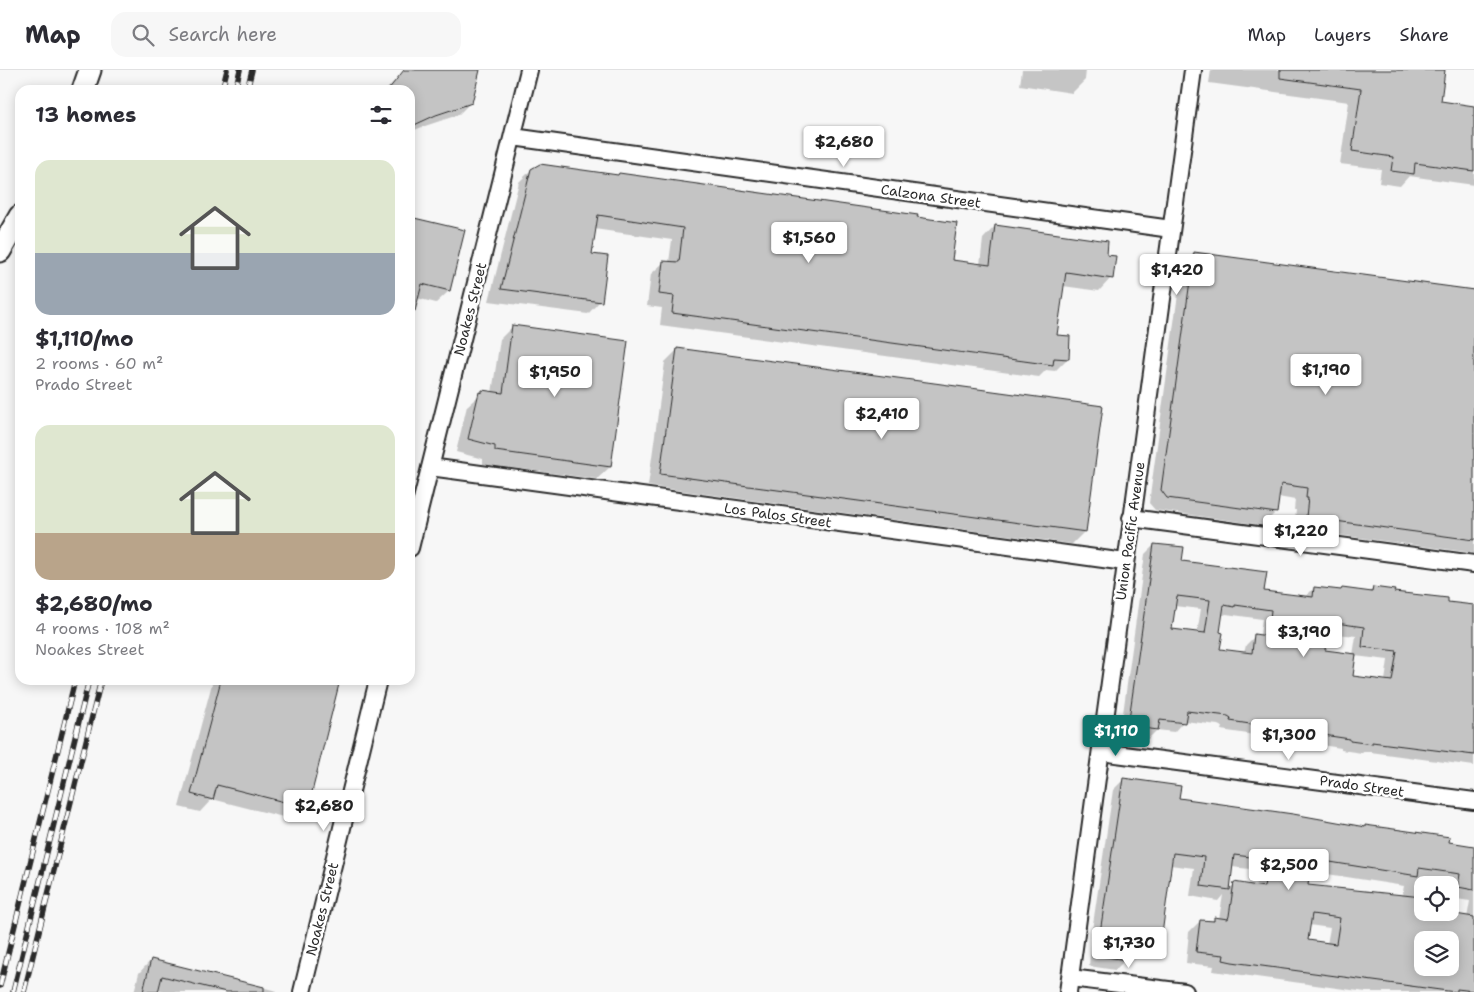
<!DOCTYPE html>
<meta charset="utf-8">
<style>
body{margin:0;font-family:"Shantell Sans",sans-serif;background:#f7f7f7;color:#2b2b33;height:100vh;display:flex;flex-direction:column;font-size:19px;white-space:nowrap}
*{box-sizing:border-box;margin:0}
p{font-size:16px;color:#7c7c81}
.icon{flex:none;width:28px;height:28px;fill:none;stroke:currentColor;stroke-width:2;stroke-linecap:round;stroke-linejoin:round}
.map{position:relative;flex:1;overflow:hidden}
.drawer{position:absolute;left:15px;top:15px;width:400px;height:600px;display:flex;flex-direction:column;background:#fff;border-radius:15px;box-shadow:0 2px 12px #0003}
.drawer>*{flex:none}
.fabs{position:absolute;left:1414px;top:806px;display:grid;gap:10px}
.fabs a{display:grid;place-items:center;width:45px;height:45px;border-radius:10px;background:#fff;box-shadow:0 2px 12px #0003;font-size:25px}
.price{position:absolute;translate:-50% -42px;padding:0 11px;border-radius:5px;background:#fff;color:#222;font-size:16px;line-height:32px;filter:drop-shadow(0 1px 2px #0008)}
.price::after{content:'';position:absolute;left:50%;top:30px;width:15px;height:11px;margin-left:-8px;background:inherit;clip-path:polygon(0 0,100% 0,50% 100%)}
.price.selected{background:#0f766e;color:#fff}
ul{padding:0;list-style:none}
li{display:grid;align-content:center;gap:10px;height:265px;padding:0 20px}
li span{display:grid;place-items:center;height:155px;border-radius:15px;color:#555}
li>.icon{margin-inline-start:auto}
span .icon{width:90px;height:90px;fill:#fffc;stroke-width:1}
li b{font-size:21px}
h2{display:flex;justify-content:space-between;align-items:center;height:60px;padding:0 20px;font-size:21px}
header{display:flex;align-items:center;gap:30px;box-sizing:border-box;height:70px;padding:0 25px;background:#fff;border-bottom:1px solid #e1e1e2}
header strong{font-size:24px}
nav{display:flex;gap:28px;margin-inline-start:auto;font-size:18px}
.search{width:350px;height:45px;background:#f7f7f7;display:flex;align-items:center;gap:12px;box-sizing:border-box;padding:0 18px;border-radius:15px;color:#7c7c81;font-size:19px}
.map>svg:first-child{display:block}
.shadow{fill:#0003;fill-rule:evenodd}
.building{fill:#c4c4c4;stroke:#2b2b2b;fill-rule:evenodd}
.lines{fill:none;stroke-linecap:round;stroke-linejoin:round}
.minor-casing{stroke:#2b2b2b;stroke-width:20}
.major-casing{stroke:#2b2b2b;stroke-width:25}
.minor{stroke:#fff;stroke-width:16}
.major{stroke:#fff;stroke-width:21}
.rail-casing{stroke:#2b2b2b;stroke-width:5.5}
.rail{stroke:#fff;stroke-width:4;stroke-dasharray:11;stroke-linecap:butt}
.labels{text-anchor:middle;dominant-baseline:central;stroke-width:5;stroke-linejoin:round;paint-order:stroke}
.street-label{font-size:14px;fill:#2b2b2b;stroke:#fff}
</style>
<header>
<strong>Map</strong>
<div class="search"><svg class="icon" aria-label="search" viewBox="0 0 24 24"><circle cx="10" cy="10" r="6"/><path d="M15 15l6 6"/></svg>Search here</div>
<nav><a>Map</a><a>Layers</a><a>Share</a></nav>
</header>
<div class="map">
<svg width="1474" height="922" viewBox="0 0 1474 922">
<rect width="100%" height="100%" fill="#f7f7f7"/>
<filter id="ink" filterUnits="userSpaceOnUse"><feTurbulence type="fractalNoise" baseFrequency=".02" numOctaves="2"/><feDisplacementMap in="SourceGraphic" scale="10" xChannelSelector="R" yChannelSelector="G"/><feConvolveMatrix kernelMatrix="1 2 1 2 8 2 1 2 1" color-interpolation-filters="sRGB"/></filter>
<g filter="url(#ink)">
<path class="shadow" d="M406,0H479L471,32L458,45L422,57L410,62V20H386Z
M1022,0H1086L1085,10L1072,23L1020,15Z
M1211,0H1444L1439,32L1474,37V115L1409,106L1400,116L1379,113L1381,99L1340,94L1349,32L1209,13Z
M531,100L950,191L980,195L983,169L995,156L1105,186L1111,208L1099,221L1063,216L1056,266L1068,288L1055,301L1046,300L1039,307L660,255L662,238L647,236L651,204L664,192H669L672,170L594,159L591,185L600,231L588,244L489,231L519,112Z
M410,148L464,161L449,221L436,233L413,227L410,230Z
M1194,183L1474,221V483L1294,459L1296,440H1294L1295,430L1278,427L1276,442L1263,455L1155,440L1149,433L1182,195Z
M512,257L610,397L597,409L483,394V389L456,382L467,336L483,322L492,323L500,269Z
M678,279L1101,337L1084,462L1072,474L648,416L665,292Z
M1154,475L1180,492L1263,522L1305,527L1314,518L1369,523L1373,518L1393,523L1474,537V696L1363,681L1362,683L1341,680V678L1221,660L1222,657L1218,655L1184,651L1174,662L1157,660L1148,669L1120,665L1145,484ZM1174,536L1201,539L1197,563L1171,560ZM1226,544L1262,549L1260,566H1255L1246,575L1244,583L1219,580L1218,563L1221,545H1224ZM1326,563L1356,566L1353,585L1324,582ZM1355,586L1388,590L1385,611L1352,607Z
M213,610H340L307,737L295,750L212,729L200,742L179,737Z
M1124,709L1178,729L1364,758L1365,757L1474,777V922H1366L1213,901L1214,896L1186,893L1189,862L1200,851L1211,852L1215,848L1219,849L1223,825L1218,831L1190,826L1194,798L1170,795L1160,863L1148,875L1128,872L1126,889L1115,900L1089,896L1091,874H1090L1113,720ZM1232,797L1258,800L1255,817L1235,814L1229,819ZM1308,801L1404,816L1402,826L1306,816ZM1422,815H1450V828L1470,831L1467,848L1448,845V842H1422ZM1309,855L1330,858L1327,874L1307,871ZM1422,870H1450V898H1422Z
M151,890L277,921V922H164L157,920L156,922H134L139,903Z"/>
<path class="building" d="M404,0H480L472,33L436,45L410,57V20H388Z
M1280,0H1445L1441,31L1474,36V101L1415,93L1414,104L1391,101L1393,87L1352,81L1361,19L1280,8Z
M540,94L618,105L619,103L918,145L917,147L957,153L952,190L990,195L995,155L1108,171L1107,185L1116,186L1113,209L1066,202L1057,265L1070,266L1069,289L1054,288L1053,295L672,243L674,226L659,224L663,191L679,192L683,158L598,145L592,184L608,186L602,232L501,219L531,99Z
M410,147L465,160L450,221L422,214L415,241H410Z
M1194,182L1474,220V470L1306,447L1308,428H1306L1307,418L1281,414L1277,443L1167,428L1161,420Z
M512,255L628,271L611,397L495,381V376L468,369L479,322L482,323V320L503,323Z
M677,278L1103,336L1086,462L660,404Z
M1154,474L1184,477L1182,491L1267,502L1264,521L1313,527L1314,517L1341,520L1342,518L1372,522L1373,517L1395,520L1394,522L1448,528V532L1474,535V685L1372,672V674L1350,671V669L1230,651L1231,648L1228,646L1187,641L1185,653L1160,650L1158,660L1128,656ZM1177,526L1210,530L1205,563L1172,559ZM1224,535L1235,537V535L1271,540L1268,566L1254,564L1252,583L1220,579L1223,563L1220,562ZM1329,552L1364,557L1362,577L1397,581L1392,611L1353,606L1356,584L1325,580Z
M221,610H340L308,738L217,715L213,730L191,724Z
M1123,708L1181,716L1179,728L1293,744L1365,757V755L1401,760L1450,767L1449,772L1474,776V820L1458,817L1460,804L1419,798L1418,806L1311,789L1308,815L1422,827V842H1443L1474,847V921L1457,919V922H1455L1232,892L1223,890L1224,885L1196,882L1200,850L1214,851V847L1228,849L1229,846L1234,812L1264,817L1268,789L1234,785L1230,820L1201,816L1204,787L1173,783L1162,864L1160,865L1131,861L1127,890L1099,886L1102,863H1100ZM1312,844L1340,848L1336,874L1308,870ZM1422,870H1450V898H1422Z
M151,889L264,917V922H226L162,906L158,922H143Z"/>
<g class="lines">
<defs>
<path id="minor" d="M513,67L1171,159
M430,397L1125,492
M1131,448L1474,494
M410,478L529,0
M1101,682L1474,731
M1070,908L1185,922
M302,922L378,610
M1068,922L1193,0"/>
<path id="major" d="M83,20L90,0
M0,181L20,146"/>
</defs>
<use href="#minor" class="minor-casing"/>
<use href="#major" class="major-casing"/>
<use href="#minor" class="minor"/>
<use href="#major" class="major"/>
<defs>
<path id="rail" d="M222,20L227,0
M235,20L240,0
M247,20L252,0
M0,916L75,610
M13,922L89,610
M24,922L101,610"/>
</defs>
<use href="#rail" class="rail-casing"/>
<use href="#rail" class="rail"/>
</g>
</g>
<g class="labels">
<g class="street-label">
<text transform="translate(931 126) rotate(8)">Calzona Street</text>
<text transform="translate(470 239) rotate(-76)">Noakes Street</text>
<text transform="translate(778 445) rotate(8)">Los Palos Street</text>
<text transform="translate(1130 461) rotate(-82)">Union Pacific Avenue</text>
<text transform="translate(1362 716) rotate(8)">Prado Street</text>
<text transform="translate(322 839) rotate(-76)">Noakes Street</text>
</g>
</g>
</svg>
<div class="fabs">
<a><svg class="icon" aria-label="locate" viewBox="0 0 24 24"><circle cx="12" cy="12" r="6"/><path d="M12 2v4M12 18v4M2 12h4M18 12h4"/></svg></a>
<a><svg class="icon" aria-label="layers" viewBox="0 0 24 24"><path d="M12 4l9 5-9 5-9-5zM3 14l9 5 9-5"/></svg></a>
</div>
<b class="price" style="left:844px;top:98px">$2,680</b>
<b class="price" style="left:809px;top:194px">$1,560</b>
<b class="price" style="left:1177px;top:226px">$1,420</b>
<b class="price" style="left:1326px;top:326px">$1,190</b>
<b class="price" style="left:555px;top:328px">$1,950</b>
<b class="price" style="left:882px;top:370px">$2,410</b>
<b class="price" style="left:1301px;top:487px">$1,220</b>
<b class="price" style="left:1304px;top:588px">$3,190</b>
<b class="price selected" style="left:1116px;top:687px">$1,110</b>
<b class="price" style="left:1289px;top:691px">$1,300</b>
<b class="price" style="left:324px;top:762px">$2,680</b>
<b class="price" style="left:1289px;top:821px">$2,500</b>
<b class="price" style="left:1129px;top:899px">$1,730</b>
<section class="drawer">
<h2>13 homes<svg class="icon" aria-label="filters" viewBox="0 0 24 24"><path d="M4 7h16M4 17h16"/><circle cx="9" cy="7" r="2"/><circle cx="15" cy="17" r="2"/></svg></h2>
<ul>
<li><span style="background:linear-gradient(#dfe7d0 60%,#9aa5b1 0)"><svg class="icon" aria-label="home" viewBox="0 0 24 24"><path d="M3 11l9-7 9 7M6 9v11h12V9"/></svg></span><div><b>$1,110/mo</b><p>2 rooms · 60 m²</p><p>Prado Street</p></div></li>
<li><span style="background:linear-gradient(#dfe7d0 70%,#b9a48a 0)"><svg class="icon" aria-label="home" viewBox="0 0 24 24"><path d="M3 11l9-7 9 7M6 9v11h12V9"/></svg></span><div><b>$2,680/mo</b><p>4 rooms · 108 m²</p><p>Noakes Street</p></div></li>
</ul>
</section>
</div>
